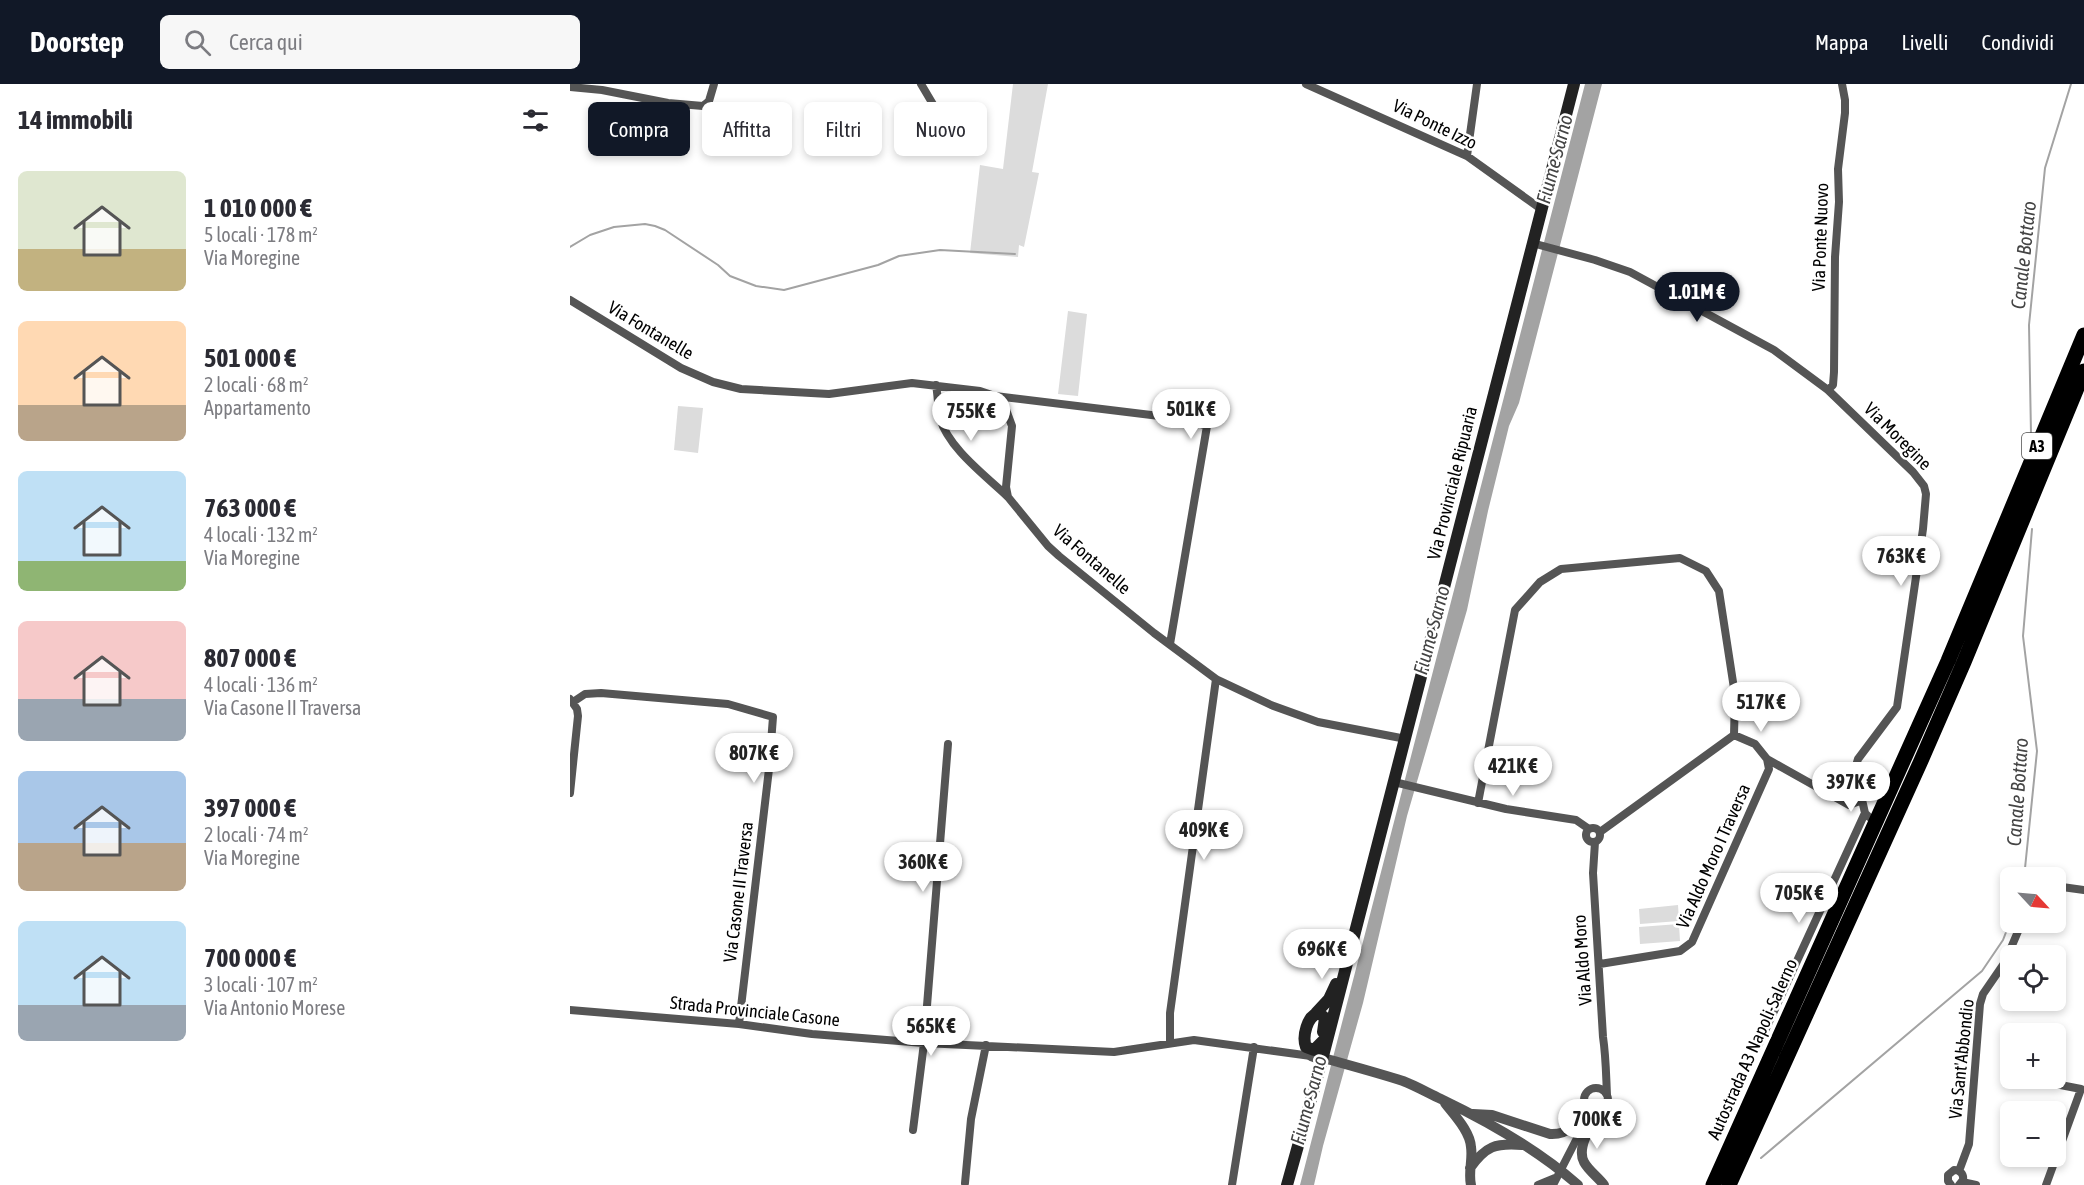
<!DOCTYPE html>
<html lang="it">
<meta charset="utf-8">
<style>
body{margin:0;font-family:"Asap Condensed",sans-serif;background:#f7f7f7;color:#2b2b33;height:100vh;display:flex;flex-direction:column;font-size:22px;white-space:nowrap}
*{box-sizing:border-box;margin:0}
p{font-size:20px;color:#7c7c81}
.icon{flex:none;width:33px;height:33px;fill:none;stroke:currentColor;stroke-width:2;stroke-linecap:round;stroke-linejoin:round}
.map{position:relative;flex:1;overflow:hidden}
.details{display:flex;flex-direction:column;background:#fff;width:570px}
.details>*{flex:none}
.guide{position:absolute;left:18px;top:18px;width:570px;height:54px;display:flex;gap:12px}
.needle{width:39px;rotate:116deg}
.fabs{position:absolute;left:1430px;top:783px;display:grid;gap:12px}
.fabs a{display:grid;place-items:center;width:66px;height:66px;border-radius:9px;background:#fff;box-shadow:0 3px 9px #0003;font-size:30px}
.price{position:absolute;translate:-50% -51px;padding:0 14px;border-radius:21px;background:#fff;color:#222;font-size:20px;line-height:39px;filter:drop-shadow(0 2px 3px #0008)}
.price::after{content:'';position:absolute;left:50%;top:36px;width:18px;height:14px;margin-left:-9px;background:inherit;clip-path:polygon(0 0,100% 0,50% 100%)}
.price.current{background:#111827;color:#fff}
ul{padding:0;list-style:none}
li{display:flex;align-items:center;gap:18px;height:150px;padding:0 18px}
li span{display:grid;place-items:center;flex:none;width:168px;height:120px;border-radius:9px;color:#555}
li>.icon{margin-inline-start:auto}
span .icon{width:72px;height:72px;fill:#fffc;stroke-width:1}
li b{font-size:26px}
h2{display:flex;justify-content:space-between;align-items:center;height:72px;padding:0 18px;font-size:26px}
.chip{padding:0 21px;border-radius:9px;background:#fff;box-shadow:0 3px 9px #0003;font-size:21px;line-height:54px}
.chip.current{background:#111827;color:#fff}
header{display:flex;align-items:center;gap:36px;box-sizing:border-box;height:84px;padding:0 30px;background:#111827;color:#fff}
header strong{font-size:28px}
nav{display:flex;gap:33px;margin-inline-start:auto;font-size:21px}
.search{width:420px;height:54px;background:#f7f7f7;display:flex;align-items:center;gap:15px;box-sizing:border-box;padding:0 21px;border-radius:9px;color:#7c7c81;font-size:22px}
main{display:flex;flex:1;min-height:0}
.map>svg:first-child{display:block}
.green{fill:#dcdcdc}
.water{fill:#a3a3a3}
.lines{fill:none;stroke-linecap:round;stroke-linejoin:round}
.stream{stroke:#a3a3a3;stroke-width:2}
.minor{stroke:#555;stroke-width:8}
.tertiary{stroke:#555;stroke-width:10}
.secondary{stroke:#222;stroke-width:12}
.motorway{stroke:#000;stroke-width:15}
.labels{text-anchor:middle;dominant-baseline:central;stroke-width:5;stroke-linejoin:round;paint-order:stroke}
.shield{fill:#fff;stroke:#4c4c4c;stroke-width:1.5}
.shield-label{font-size:16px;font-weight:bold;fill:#000}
.street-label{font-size:18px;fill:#000;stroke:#fff}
.water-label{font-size:20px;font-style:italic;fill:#444;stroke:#fff}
</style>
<header>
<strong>Doorstep</strong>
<div class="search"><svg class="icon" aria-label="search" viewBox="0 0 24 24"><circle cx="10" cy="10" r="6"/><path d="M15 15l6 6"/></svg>Cerca qui</div>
<nav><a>Mappa</a><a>Livelli</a><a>Condividi</a></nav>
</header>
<main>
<section class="details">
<h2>14 immobili<svg class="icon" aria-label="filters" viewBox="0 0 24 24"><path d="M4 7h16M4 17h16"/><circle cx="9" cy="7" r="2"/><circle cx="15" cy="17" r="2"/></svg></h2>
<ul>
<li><span style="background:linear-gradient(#dfe7d0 65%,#c2b280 0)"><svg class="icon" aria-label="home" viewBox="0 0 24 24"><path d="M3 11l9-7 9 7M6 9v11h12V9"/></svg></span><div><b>1 010 000 €</b><p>5 locali · 178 m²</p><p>Via Moregine</p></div></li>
<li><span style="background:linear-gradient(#ffd9b3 70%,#b9a48a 0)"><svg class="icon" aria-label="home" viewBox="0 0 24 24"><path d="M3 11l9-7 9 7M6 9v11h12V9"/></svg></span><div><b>501 000 €</b><p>2 locali · 68 m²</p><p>Appartamento</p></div></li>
<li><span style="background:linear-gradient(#bfe0f5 75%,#8fb573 0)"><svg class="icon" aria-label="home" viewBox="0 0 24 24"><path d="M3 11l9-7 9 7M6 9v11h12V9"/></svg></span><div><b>763 000 €</b><p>4 locali · 132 m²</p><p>Via Moregine</p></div></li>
<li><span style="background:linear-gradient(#f6c9c9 65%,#9aa5b1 0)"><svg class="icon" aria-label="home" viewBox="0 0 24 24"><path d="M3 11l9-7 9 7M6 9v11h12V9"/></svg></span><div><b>807 000 €</b><p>4 locali · 136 m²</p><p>Via Casone II Traversa</p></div></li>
<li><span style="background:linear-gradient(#a9c7e8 60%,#b9a48a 0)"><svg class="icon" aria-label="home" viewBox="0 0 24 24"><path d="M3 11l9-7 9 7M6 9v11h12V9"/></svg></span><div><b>397 000 €</b><p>2 locali · 74 m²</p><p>Via Moregine</p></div></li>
<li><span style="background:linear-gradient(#bfe0f5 70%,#9aa5b1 0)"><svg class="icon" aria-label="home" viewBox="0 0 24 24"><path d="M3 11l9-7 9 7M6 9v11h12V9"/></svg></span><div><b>700 000 €</b><p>3 locali · 107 m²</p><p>Via Antonio Morese</p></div></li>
</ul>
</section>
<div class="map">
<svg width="1514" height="1101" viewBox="0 0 1514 1101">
<rect width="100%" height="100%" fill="#fff"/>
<path class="green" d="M443,0H478L462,88L469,89L454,163L449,161L448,173L400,169L410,81L433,85Z
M498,227L517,230L508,312L488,310Z
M108,322L133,324L128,369L104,366Z
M1108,821L1109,837L1070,840L1069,825Z
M1109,840L1110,857L1070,860L1069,843Z"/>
<path class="water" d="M1015,0H1032L949,319L939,342L918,427L897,526L837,732L793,919L753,1062L744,1101H730Z"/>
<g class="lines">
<path class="stream" d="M0,163L20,151L44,143L75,140L85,142L95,146L148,181L160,192L186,202L214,206L308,181L329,172L370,166L445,170
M1461,350L1459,241L1475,84L1501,0
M1454,794L1467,667L1453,552L1462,445
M1191,1074L1412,887L1433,856L1440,838"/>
<path class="minor" d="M351,0L367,27L368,43
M736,0L897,72L971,125
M0,3L32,6L98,19L133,22L139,17L144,0
M897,72L907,0
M962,159L1025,176L1060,188L1204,266L1258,306L1343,388L1354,402L1356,410L1353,445L1327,623L1288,675L1285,685L1295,729L1299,733
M0,216L111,284L143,298L171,305L259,310L342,299L410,307L425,312L435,323L442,342L436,403L438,413L478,462L489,472L584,549L646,595L701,621L748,638L836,655
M366,301C368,312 368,324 370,334C378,364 416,392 438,413
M1258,306L1263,301L1264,288L1265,173L1269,118L1268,85L1275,29V16L1272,0
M425,312L614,335L637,342L600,560
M3,618L15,610L31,609L158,620L203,633L199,685L169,940
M1164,651L1185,660L1197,675L1279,721L1287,718L1290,710
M824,698L936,725L1006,736L1019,745
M0,709L8,632L7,625L0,615
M908,719L945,526L970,498L991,485L1110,474L1136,487L1149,507L1165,611L1164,651L1030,748
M1016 751a7 7 0 1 1 14 0a7 7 0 1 1-14 0Z
M1025,758L1023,789L1033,953C1036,973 1036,991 1037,1011
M1485,802L1514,806
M1030,880L1110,867L1122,858L1199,685L1197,675
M0,926L169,940L242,950L354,959L544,968L624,956L741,972L744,968
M600,959V929L646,595
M1188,962L1295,729
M1475,998L1511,1005L1476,1101
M1014 1016a12 12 0 1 1 24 0a12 12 0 1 1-24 0Z
M343,1046L354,959L378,660
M1389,1087L1399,1060L1410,920L1413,910L1435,878L1452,838
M1392,1098L1406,1101
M395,1099L401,1035L416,961
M662,1101L684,963
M968,1101L985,1094
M983,1101L1021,1027
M1381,1101L1378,1097V1091L1384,1086C1390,1086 1394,1090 1393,1096L1389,1101"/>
<path class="tertiary" d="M741,972L752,976L757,975C782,982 808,989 833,997C846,1002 858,1009 871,1015C919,1038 967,1065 1008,1101
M875,1019C884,1031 900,1047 901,1063C903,1076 898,1088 901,1101
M1030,1027C1022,1040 1006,1063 1014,1078C1018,1086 1028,1093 1034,1101
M903,1030L922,1031L980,1050C999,1051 1008,1039 1017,1024
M900,1084C916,1062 925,1059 952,1061"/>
<path class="secondary" d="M746,929L759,915L766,900
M753,948L755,934L749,929C737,931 732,953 736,963L744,966L757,953
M717,1101L752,976L1004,0"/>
<path class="motorway" d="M1143,1101L1378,577L1514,251
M1159,1101L1350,679L1394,578L1514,287"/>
</g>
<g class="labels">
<rect class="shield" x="1452" y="349" width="30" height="26" rx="4.5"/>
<g class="shield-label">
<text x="1467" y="362">A3</text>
</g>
<g class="street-label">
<text transform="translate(865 40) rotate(26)">Via Ponte Izzo</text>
<text transform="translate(1250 153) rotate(-88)">Via Ponte Nuovo</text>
<text transform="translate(81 246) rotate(31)">Via Fontanelle</text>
<text transform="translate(1328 352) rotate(45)">Via Moregine</text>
<text transform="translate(882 399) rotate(-76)">Via Provinciale Ripuaria</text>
<text transform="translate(522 475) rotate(41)">Via Fontanelle</text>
<text transform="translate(1143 772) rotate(-66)">Via Aldo Moro I Traversa</text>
<text transform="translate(168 808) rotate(-83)">Via Casone II Traversa</text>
<text transform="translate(1012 876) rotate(-94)">Via Aldo Moro</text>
<text transform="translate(185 927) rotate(6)">Strada Provinciale Casone</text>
<text transform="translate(1182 965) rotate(-66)">Autostrada A3 Napoli-Salerno</text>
<text transform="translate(1391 975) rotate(-84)">Via Sant'Abbondio</text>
</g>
<g class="water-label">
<text transform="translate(984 75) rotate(-75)">Fiume Sarno</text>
<text transform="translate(1453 171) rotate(-84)">Canale Bottaro</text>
<text transform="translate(861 546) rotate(-75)">Fiume Sarno</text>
<text transform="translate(1447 708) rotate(-86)">Canale Bottaro</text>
<text transform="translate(738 1016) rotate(-75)">Fiume Sarno</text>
</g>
</g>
</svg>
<div class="fabs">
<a><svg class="needle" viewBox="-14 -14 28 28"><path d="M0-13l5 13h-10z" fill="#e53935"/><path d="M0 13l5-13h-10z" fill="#7c7c81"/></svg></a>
<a><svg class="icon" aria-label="locate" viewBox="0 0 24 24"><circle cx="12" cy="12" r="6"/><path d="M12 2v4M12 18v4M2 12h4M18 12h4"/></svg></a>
<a>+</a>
<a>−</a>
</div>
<b class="price current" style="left:1127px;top:239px">1.01M €</b>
<b class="price" style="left:621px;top:356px">501K €</b>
<b class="price" style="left:401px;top:358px">755K €</b>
<b class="price" style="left:1331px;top:503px">763K €</b>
<b class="price" style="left:1191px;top:649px">517K €</b>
<b class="price" style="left:184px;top:700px">807K €</b>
<b class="price" style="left:943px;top:713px">421K €</b>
<b class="price" style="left:1281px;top:729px">397K €</b>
<b class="price" style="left:634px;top:777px">409K €</b>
<b class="price" style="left:353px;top:809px">360K €</b>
<b class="price" style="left:1229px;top:840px">705K €</b>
<b class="price" style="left:752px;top:896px">696K €</b>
<b class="price" style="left:361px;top:973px">565K €</b>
<b class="price" style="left:1027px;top:1066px">700K €</b>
<div class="guide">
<a class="chip current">Compra</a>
<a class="chip">Affitta</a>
<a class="chip">Filtri</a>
<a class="chip">Nuovo</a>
</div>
</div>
</main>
